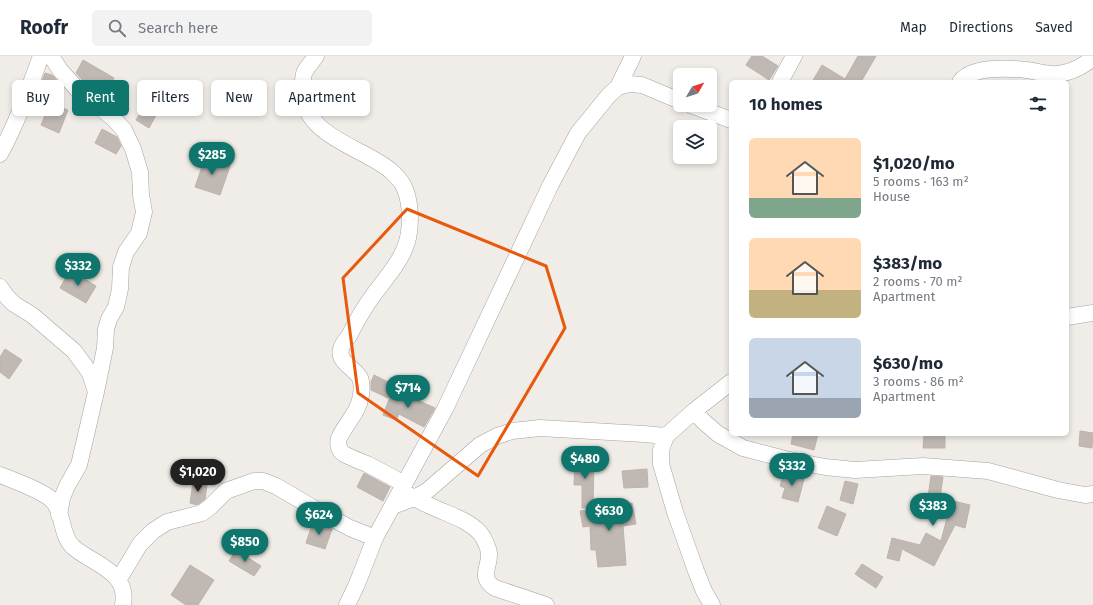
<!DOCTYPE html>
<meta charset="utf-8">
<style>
body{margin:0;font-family:"Fira Sans",sans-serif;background:#f2f2f3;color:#1f2937;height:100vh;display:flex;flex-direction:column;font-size:15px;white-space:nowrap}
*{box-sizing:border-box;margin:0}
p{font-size:13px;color:#747a83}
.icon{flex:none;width:22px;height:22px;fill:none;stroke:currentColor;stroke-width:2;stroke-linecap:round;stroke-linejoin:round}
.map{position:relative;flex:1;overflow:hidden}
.panel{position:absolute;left:729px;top:24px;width:340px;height:356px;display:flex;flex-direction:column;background:#fff;border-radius:6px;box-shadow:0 2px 6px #0003}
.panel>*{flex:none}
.hud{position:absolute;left:12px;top:24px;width:380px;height:36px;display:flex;gap:8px}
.needle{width:26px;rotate:51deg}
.fabs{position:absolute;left:673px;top:12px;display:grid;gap:8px}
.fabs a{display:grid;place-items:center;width:44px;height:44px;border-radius:6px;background:#fff;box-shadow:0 2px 6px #0003;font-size:20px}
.price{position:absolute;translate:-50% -34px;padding:0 9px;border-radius:14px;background:#0f766e;color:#fff;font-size:13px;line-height:26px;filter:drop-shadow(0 1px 2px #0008)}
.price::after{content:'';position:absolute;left:50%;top:24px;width:12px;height:9px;margin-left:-6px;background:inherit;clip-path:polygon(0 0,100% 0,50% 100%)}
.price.current{background:#222;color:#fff}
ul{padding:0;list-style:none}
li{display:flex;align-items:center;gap:12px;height:100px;padding:0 20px}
li span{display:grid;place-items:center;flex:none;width:112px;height:80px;border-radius:6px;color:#555}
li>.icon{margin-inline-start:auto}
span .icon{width:48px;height:48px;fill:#fffc;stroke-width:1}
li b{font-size:17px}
h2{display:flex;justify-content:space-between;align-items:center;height:48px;padding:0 20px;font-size:17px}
.tag{padding:0 14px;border-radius:6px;background:#fff;box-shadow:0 2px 6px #0003;font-size:14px;line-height:36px}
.tag.current{background:#0f766e;color:#fff}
header{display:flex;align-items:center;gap:24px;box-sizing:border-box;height:56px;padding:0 20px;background:#fff;border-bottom:1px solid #e0e1e3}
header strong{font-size:19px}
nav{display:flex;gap:22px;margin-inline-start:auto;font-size:14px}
.search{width:280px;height:36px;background:#f2f2f3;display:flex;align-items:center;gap:10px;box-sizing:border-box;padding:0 14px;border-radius:6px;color:#747a83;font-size:15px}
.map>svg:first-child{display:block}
.building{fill:#c0b8b3;stroke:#c0b2aa}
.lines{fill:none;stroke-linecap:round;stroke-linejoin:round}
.minor-casing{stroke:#a4a4a4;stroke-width:17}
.minor{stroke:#fff;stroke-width:16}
.marked{fill:none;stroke:#e8590c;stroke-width:3;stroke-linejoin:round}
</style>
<header>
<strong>Roofr</strong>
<div class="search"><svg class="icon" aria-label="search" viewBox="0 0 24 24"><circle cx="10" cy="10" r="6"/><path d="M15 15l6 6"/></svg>Search here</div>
<nav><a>Map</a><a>Directions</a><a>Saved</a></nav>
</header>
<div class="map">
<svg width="1093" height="549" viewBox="0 0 1093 549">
<rect width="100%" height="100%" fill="#f0ece7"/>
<path class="building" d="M752,0H762L778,10L769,24L746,9Z
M858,0H876L861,26H812L822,9L845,23Z
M83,4L114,22L103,42L84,26L76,17Z
M45,17L52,19L58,26L54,39L39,34Z
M152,38L164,45L149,72L136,64Z
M50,47L68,54L59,77L41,69Z
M102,73L117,81L121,90L116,98L95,87Z
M205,102L230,110L220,139L195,131Z
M70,214L96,230L86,247L60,232Z
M5,293L22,304L9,323L0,316V301Z
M374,319L394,329L388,342L371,334V326Z
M393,333L435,352L424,371L399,358L396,364L383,359Z
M1080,375L1093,377L1092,392L1079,390Z
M793,378H818L814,394L791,388Z
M924,378H945V392H923Z
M575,402L594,403L593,452H582V429H574Z
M647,413L648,431L624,432L622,415Z
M364,417L390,431L383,445L357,431Z
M784,417L804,423L798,446L782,442L785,432L780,430Z
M931,420L943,421L940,442L970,449L965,472L955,469L934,510L902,493L899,505L887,502L892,482L920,489L926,477L941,485L948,458L926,455Z
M845,425L858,428L853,448L840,444Z
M193,426L207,429L205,443L197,449L190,447Z
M632,447L636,468L623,470L626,509L598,511L596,494H591L590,470L583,471L580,455Z
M827,450L846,458L837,480L818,472Z
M313,466L332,473L325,493L306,487Z
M236,494L261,510L254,520L229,505Z
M862,508L883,521L876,532L855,518Z
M190,509L214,524L198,549H186L171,539Z"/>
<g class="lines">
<defs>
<path id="minor" d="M51,0L60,14L77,33L114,63L124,74L133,93L140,116L141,139L144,156L139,177L126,196L121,211L120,233L116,251L109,263L106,273L105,292L96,336L79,409L67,430L62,442L59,459
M316,0C313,5 308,10 305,15C302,21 303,29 303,36C304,81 363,91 391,115C395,119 400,123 403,129C410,142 411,161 409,176C406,202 386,221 372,241C363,253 356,266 349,280C346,284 342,288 341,293C337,306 355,312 360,322C362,327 362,333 361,339C359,356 346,367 339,382C337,388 339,395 344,398C351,402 360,405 367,408C379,414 392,421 404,428
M780,26L794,0
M960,26C972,10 1008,12 1026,14C1036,15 1047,19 1057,18C1071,17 1082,11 1093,2
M618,31L633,0
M691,49L731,64
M0,98C17,67 29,33 41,0
M0,231L7,241L14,248L32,259L74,295L90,317L96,336
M1067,261L1093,257
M694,355L703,365L718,378L743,392L785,403L825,411L855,414L923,410L988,415L1058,434L1085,439L1093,438
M0,419C15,425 41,434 52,444C64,455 60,479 73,491C94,509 129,515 123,549
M407,438C416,443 425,448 435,452C450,459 468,464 480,477C484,482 488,491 489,497C490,512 478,521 495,532L546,549
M393,450L414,442L427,435L480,389L497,380L512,375L540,372L644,378L666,380
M119,523L140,488L153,475L167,466L202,457L210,451L226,435L254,425H263L276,430L320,456L350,472L375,482
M347,549L357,528L375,482L445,353L551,128L578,77L609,39L618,31L629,28L642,29L680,45
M712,549L704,535L696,515L675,456L661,408V394L666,380L694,355L731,326"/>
</defs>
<use href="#minor" class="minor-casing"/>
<use href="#minor" class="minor"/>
</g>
<path class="marked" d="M407,153L546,210L565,272L478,420L358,337L343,222Z"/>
</svg>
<div class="fabs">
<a><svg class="needle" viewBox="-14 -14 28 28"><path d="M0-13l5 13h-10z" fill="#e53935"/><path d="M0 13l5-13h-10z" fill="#747a83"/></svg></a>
<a><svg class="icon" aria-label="layers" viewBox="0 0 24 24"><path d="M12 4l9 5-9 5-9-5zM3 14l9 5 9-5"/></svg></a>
</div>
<b class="price" style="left:212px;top:120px">$285</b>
<b class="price" style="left:78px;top:231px">$332</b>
<b class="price" style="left:408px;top:353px">$714</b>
<b class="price" style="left:585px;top:424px">$480</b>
<b class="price" style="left:792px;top:431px">$332</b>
<b class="price current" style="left:198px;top:437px">$1,020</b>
<b class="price" style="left:933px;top:471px">$383</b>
<b class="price" style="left:609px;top:476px">$630</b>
<b class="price" style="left:319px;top:480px">$624</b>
<b class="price" style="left:245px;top:507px">$850</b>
<div class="hud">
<a class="tag">Buy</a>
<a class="tag current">Rent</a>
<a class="tag">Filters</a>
<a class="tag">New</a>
<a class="tag">Apartment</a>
</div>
<section class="panel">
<h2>10 homes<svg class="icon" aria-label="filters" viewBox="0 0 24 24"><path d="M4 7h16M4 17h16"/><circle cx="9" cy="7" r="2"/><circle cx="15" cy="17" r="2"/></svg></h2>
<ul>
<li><span style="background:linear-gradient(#ffd9b3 75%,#7fa58c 0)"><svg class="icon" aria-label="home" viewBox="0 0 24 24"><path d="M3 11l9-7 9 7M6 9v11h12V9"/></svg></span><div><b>$1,020/mo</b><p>5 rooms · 163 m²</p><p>House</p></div></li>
<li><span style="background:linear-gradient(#ffd9b3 65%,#c2b280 0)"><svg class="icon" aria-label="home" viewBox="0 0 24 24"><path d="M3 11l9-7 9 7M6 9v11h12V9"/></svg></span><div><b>$383/mo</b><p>2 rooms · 70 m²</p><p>Apartment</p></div></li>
<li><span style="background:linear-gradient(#c9d6e8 75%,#9aa5b1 0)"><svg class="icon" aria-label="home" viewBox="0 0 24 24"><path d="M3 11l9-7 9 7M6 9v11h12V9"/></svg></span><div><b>$630/mo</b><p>3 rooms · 86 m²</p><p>Apartment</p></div></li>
</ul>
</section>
</div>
